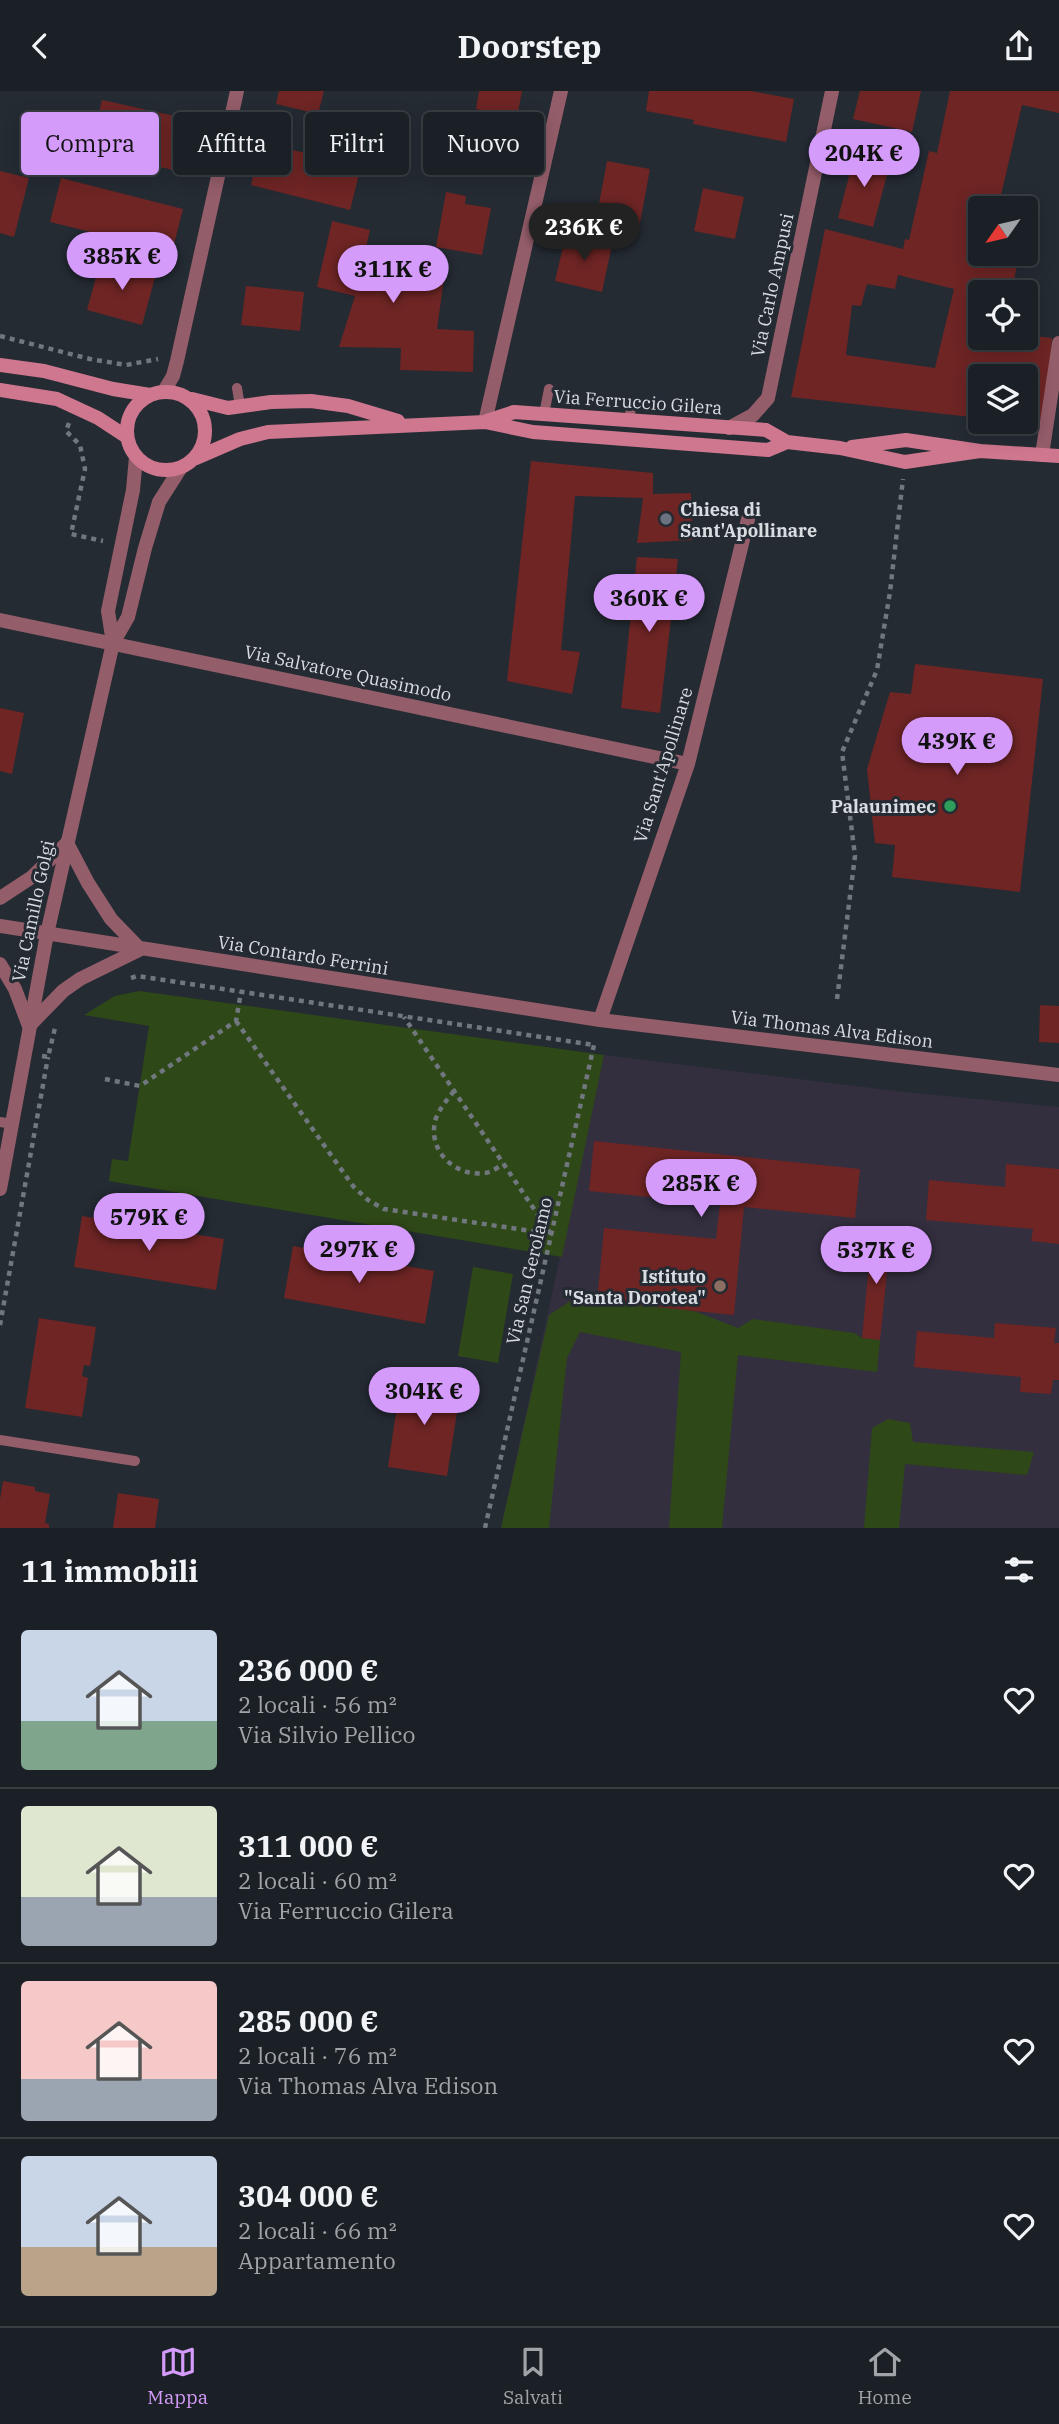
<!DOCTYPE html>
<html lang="it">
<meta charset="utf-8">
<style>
body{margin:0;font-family:"IBM Plex Serif",serif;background:#24282e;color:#f1f3f6;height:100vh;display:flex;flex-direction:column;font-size:26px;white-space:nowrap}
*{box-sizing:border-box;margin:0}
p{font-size:23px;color:#a0a3a7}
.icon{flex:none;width:38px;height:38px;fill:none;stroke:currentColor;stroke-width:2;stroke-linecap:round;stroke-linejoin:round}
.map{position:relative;height:1437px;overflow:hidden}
.sheet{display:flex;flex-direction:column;background:#1b2026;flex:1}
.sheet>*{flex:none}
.hud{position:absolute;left:21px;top:21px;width:700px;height:63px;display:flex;gap:14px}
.needle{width:46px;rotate:236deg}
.tools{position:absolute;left:968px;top:105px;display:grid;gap:14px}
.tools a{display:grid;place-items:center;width:70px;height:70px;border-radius:7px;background:#1b2026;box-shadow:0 4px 18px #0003,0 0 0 2px #393e43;font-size:35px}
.price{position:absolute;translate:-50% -60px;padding:0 16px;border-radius:24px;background:#d59bfb;color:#111;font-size:23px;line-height:46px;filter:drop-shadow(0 2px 4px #0008)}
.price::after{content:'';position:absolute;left:50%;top:42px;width:21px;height:16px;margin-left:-10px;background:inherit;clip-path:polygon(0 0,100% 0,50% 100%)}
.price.selected{background:#222;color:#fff}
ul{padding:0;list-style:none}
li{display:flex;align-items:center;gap:21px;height:175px;padding:0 21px}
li+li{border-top:2px solid #393e43}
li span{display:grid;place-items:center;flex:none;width:196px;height:140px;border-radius:7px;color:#555}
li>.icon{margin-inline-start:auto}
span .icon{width:84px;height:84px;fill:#fffc;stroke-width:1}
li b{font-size:30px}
h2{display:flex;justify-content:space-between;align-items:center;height:84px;padding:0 21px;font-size:30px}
.pill{padding:0 24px;border-radius:7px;background:#1b2026;box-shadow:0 4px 18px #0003,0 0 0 2px #393e43;font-size:24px;line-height:63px}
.pill.selected{background:#d59bfb;color:#111}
header{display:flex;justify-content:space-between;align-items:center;height:91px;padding:0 21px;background:#1b2026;font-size:32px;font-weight:800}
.dock{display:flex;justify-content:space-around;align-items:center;height:98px;border-top:2px solid #393e43;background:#1b2026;font-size:19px;color:#a0a3a7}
.dock a{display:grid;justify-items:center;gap:4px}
.dock .selected{color:#d59bfb}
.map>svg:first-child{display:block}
.education{fill:#332f3f}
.green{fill:#2f4818}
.building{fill:#6e2524;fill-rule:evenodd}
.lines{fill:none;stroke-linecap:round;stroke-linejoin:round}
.path{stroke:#71777e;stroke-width:4.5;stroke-dasharray:5 5;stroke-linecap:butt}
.service{stroke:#945d6a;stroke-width:10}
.minor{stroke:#945d6a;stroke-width:14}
.tertiary{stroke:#945d6a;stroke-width:14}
.secondary{stroke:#cf778e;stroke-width:14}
.worship-dot{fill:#6b7280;stroke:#242b33;stroke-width:2.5}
.leisure-dot{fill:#2e9e5b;stroke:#242b33;stroke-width:2.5}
.education-dot{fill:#8d6e63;stroke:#242b33;stroke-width:2.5}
.labels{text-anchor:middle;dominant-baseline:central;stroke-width:6;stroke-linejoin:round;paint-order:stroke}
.street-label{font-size:18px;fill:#d8dde2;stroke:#242b33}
.poi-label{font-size:18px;font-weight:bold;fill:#d8dde2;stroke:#242b33;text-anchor:end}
</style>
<header><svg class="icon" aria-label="back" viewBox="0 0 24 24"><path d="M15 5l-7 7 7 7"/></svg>Doorstep<svg class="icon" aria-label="share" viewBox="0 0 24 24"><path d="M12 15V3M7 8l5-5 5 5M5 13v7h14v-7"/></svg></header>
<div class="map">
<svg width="1059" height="1437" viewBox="0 0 1059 1437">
<rect width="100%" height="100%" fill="#242b33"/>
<path class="education" d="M604,964L905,1001L1059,1016V1437H501Z"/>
<path class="green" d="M139,900L604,964L562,1166L109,1090L112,1068L128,1070L149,935L84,924L115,905Z
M473,1176L513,1183L498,1272L458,1265Z
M575,1207L694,1220L738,1237L753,1228L854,1242L862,1247L880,1249L877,1281L738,1264L722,1437H669L681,1261L580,1241L567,1267L549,1437H501L549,1224Z
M888,1328L910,1332L913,1351L1034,1361L1027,1384L905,1373L899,1437H864L872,1337Z"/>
<path class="building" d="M279,0H324L318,23L276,13Z
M479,0H522L517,26L476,18Z
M649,0H751L794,8L786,51L693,33L694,29L646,20Z
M860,0H921L912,41L853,28Z
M950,0H1059V22L1022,14L998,117H980V163H988L987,166L1017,173L1012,201H980V247H1026V244L1052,247L1045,333L1026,331V285H980V327L791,306L825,138L903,158L905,148L909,149L929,60L937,62ZM898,184L954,198L935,277L846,264L852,214L861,215L867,193L895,198Z
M102,9L184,27L173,79L90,60Z
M261,51L361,76L350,119L251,94Z
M856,59L891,69L873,136L838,127Z
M607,70L650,78L639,137L596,129Z
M0,80L29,87L14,146L0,142Z
M61,87L183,118L172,161L50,131Z
M703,97L744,106L735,148L694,140Z
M446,101L466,105L465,113L491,117L482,164L436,156Z
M332,130L370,139L357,194L368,162L445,180L437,238L474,240L473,281L400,279L401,257L339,256L355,205L317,196Z
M566,143L612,154L602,201L555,190Z
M101,168L156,183L142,234L87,219Z
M246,195L304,201L300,240L241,234Z
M531,370L653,382V403L691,402L693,449L637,452L643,407L575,405L561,559L580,561L572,603L507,590Z
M637,466L678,468L660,622L621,617Z
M915,573L1043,588L1020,801L892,786L895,754L875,752L867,678L890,601L911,603Z
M0,617L24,622L12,683L0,680Z
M1040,914L1059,915V952L1039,951Z
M594,1050L860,1078L855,1127L744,1116L734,1224L597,1210L604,1137L716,1148L720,1113L589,1100Z
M1006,1073L1059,1078V1153L1031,1150L1033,1138L926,1129L929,1089L1005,1096Z
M82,1125L224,1148L216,1199L74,1176Z
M872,1141L891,1143L880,1249L862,1247Z
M293,1155L434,1180L425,1233L284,1207Z
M39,1227L96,1236L90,1275L84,1274L82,1285L88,1287L82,1326L25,1317Z
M995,1232L1056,1237L1054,1252H1059V1289H1053L1051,1303L1020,1301L1021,1286L914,1276L917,1240L994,1247Z
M401,1287L461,1296L447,1385L388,1376Z
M3,1390L35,1396V1400L50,1403L45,1432L49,1433V1437H0V1408Z
M118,1402L159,1408L155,1437H113Z"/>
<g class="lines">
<path class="path" d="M0,245L90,268L126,274L158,268
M69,332L66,340L80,354L85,378L71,443L103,450
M131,887L137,885L594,954
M837,908L855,765L842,661L877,579L890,501L903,388
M236,930L353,1095L368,1109L384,1118L551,1143L404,926
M42,965L48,966L55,937
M105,988L140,995L236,930L241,901
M454,1000C447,1009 440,1017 436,1027C426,1058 454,1086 484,1082C491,1082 498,1076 503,1073
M0,1234L48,966
M485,1437L594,954"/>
<path class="service" d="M237,297L240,315
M544,323L549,298
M629,329L632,311
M0,1031L12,1033
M0,1349L135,1370"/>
<path class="minor" d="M164,300L173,285L177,270L237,0
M485,331L561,0
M729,337L753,324L768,307L832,0
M1042,364L1059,252
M0,529L688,673
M0,807L32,786L67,752L88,792L111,828L140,858
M0,835L600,929L1059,984
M0,873L15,898L29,935L63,900L80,888L139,859
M600,929L688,673L749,424"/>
<path class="tertiary" d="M113,552L108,520L133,399L136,366
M0,1098L47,843L113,552L128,526L145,457L159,411L180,378"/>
<path class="secondary" d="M0,274L44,280L113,298L150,304
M0,299L57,308L98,327L127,346
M127 340a39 39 0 1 1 78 0a39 39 0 1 1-78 0Z
M192,308L228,317L271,311L311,310L348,315L398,330
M487,330L514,321L766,339L787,351L840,357L905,371L980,360
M852,356L906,349L980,360L1059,365
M196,367L240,348L268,341L485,331L533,341L768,359L787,351"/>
</g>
<circle class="worship-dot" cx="666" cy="428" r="7"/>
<circle class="leisure-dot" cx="950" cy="715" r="7"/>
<circle class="education-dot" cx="720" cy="1195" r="7"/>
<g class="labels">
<g class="street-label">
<text transform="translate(772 194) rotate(-78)">Via Carlo Ampusi</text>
<text transform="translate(638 311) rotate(4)">Via Ferruccio Gilera</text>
<text transform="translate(348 582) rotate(12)">Via Salvatore Quasimodo</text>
<text transform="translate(663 674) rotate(-73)">Via Sant'Apollinare</text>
<text transform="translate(33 820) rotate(-78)">Via Camillo Golgi</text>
<text transform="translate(303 864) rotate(9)">Via Contardo Ferrini</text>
<text transform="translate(832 938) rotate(7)">Via Thomas Alva Edison</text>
<text transform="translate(529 1180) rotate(-77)">Via San Gerolamo</text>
</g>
<g class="poi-label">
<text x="680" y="418" text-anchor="start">Chiesa di<tspan x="680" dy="21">Sant'Apollinare</tspan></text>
<text x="936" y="715">Palaunimec</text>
<text x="706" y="1185">Istituto<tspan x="706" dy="21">"Santa Dorotea"</tspan></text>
</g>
</g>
</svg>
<div class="tools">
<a><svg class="needle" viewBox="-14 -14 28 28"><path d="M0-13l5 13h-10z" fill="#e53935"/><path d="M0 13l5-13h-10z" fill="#a0a3a7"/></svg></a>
<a><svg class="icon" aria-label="locate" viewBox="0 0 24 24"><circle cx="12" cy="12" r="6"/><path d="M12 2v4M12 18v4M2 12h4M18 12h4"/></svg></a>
<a><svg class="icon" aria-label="layers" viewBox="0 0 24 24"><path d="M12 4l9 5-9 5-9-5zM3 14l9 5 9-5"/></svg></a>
</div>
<b class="price" style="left:864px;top:98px">204K €</b>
<b class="price selected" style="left:584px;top:172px">236K €</b>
<b class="price" style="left:122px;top:201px">385K €</b>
<b class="price" style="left:393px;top:214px">311K €</b>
<b class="price" style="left:649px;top:543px">360K €</b>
<b class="price" style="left:957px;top:686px">439K €</b>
<b class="price" style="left:701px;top:1128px">285K €</b>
<b class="price" style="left:149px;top:1162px">579K €</b>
<b class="price" style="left:359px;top:1194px">297K €</b>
<b class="price" style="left:876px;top:1195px">537K €</b>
<b class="price" style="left:424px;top:1336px">304K €</b>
<div class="hud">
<a class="pill selected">Compra</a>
<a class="pill">Affitta</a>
<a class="pill">Filtri</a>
<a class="pill">Nuovo</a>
</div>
</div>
<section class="sheet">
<h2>11 immobili<svg class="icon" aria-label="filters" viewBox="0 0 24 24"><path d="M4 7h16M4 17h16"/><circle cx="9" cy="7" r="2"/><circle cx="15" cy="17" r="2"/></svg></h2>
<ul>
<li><span style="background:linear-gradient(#c9d6e8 65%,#7fa58c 0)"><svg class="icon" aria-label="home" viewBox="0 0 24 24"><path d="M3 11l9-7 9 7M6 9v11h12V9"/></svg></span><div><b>236 000 €</b><p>2 locali · 56 m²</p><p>Via Silvio Pellico</p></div><svg class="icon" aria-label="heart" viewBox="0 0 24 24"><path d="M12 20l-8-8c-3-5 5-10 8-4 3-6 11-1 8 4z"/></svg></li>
<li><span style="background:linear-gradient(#dfe7d0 65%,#9aa5b1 0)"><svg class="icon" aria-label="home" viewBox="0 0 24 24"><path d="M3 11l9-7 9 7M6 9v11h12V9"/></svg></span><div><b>311 000 €</b><p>2 locali · 60 m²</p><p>Via Ferruccio Gilera</p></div><svg class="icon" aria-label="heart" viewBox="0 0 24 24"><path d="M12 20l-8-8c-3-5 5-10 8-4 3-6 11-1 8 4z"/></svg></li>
<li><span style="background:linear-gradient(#f6c9c9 70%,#9aa5b1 0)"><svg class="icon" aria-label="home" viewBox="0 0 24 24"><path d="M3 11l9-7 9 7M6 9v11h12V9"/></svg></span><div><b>285 000 €</b><p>2 locali · 76 m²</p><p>Via Thomas Alva Edison</p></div><svg class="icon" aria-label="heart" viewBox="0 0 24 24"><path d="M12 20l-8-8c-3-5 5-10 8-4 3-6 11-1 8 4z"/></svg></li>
<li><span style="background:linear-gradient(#c9d6e8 65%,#b9a48a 0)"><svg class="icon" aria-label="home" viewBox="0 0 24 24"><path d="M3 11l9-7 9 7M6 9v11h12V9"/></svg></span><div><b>304 000 €</b><p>2 locali · 66 m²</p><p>Appartamento</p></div><svg class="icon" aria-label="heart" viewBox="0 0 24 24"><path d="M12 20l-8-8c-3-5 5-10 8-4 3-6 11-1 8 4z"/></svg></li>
</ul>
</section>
<nav class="dock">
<a class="selected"><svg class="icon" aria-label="map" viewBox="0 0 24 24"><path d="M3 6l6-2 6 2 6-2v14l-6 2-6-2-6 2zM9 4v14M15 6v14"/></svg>Mappa</a>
<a><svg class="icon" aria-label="saved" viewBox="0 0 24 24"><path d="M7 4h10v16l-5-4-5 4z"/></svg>Salvati</a>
<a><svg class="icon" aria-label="home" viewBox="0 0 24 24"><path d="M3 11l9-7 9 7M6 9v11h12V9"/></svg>Home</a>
</nav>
